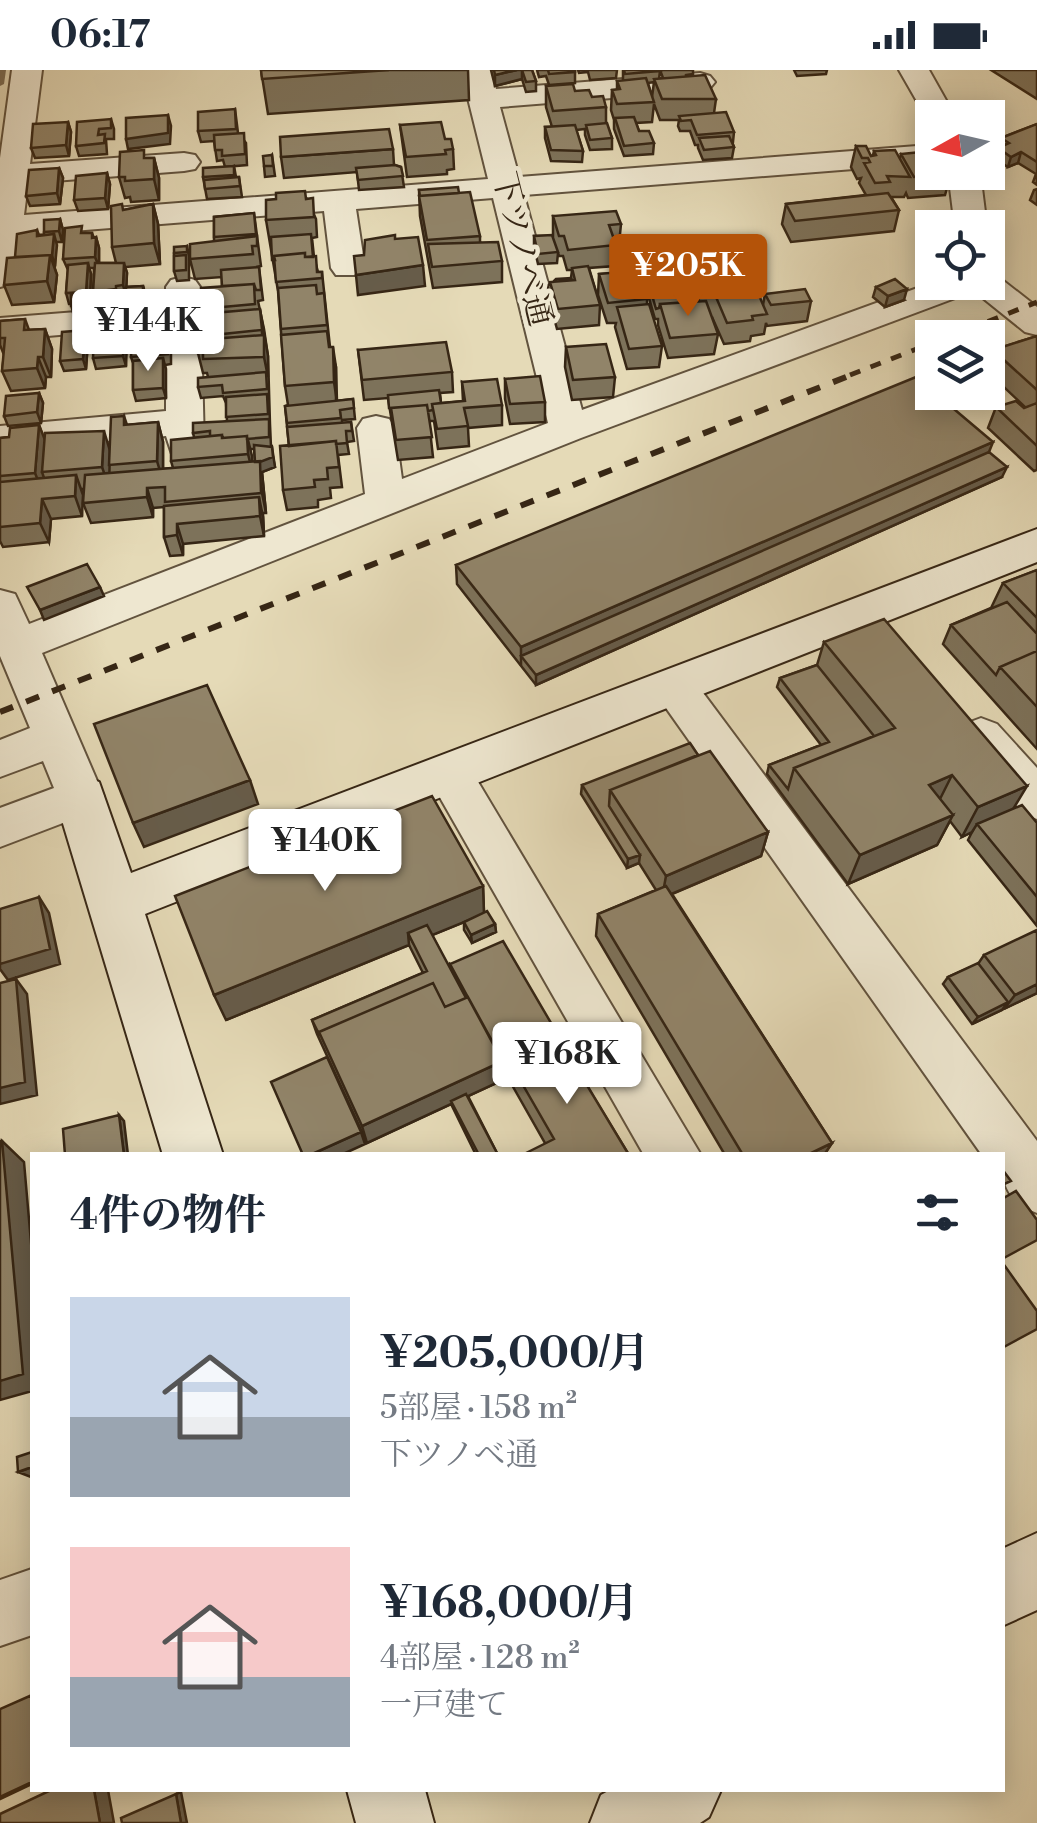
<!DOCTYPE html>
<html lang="ja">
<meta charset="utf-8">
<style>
body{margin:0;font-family:"Libre Bodoni","Noto Serif JP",serif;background:#f6f6f7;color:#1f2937;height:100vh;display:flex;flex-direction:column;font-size:38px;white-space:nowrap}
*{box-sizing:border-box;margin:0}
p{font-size:32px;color:#747a83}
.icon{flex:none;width:55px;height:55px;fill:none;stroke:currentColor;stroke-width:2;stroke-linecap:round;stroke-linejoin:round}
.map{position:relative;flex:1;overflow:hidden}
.sheet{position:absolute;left:30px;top:1082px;width:975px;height:640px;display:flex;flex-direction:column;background:#fff;border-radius:0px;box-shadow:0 5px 25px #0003}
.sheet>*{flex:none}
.needle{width:65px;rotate:262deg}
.fabs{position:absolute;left:915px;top:30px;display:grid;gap:20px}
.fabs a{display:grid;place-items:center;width:90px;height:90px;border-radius:0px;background:#fff;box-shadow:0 5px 25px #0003;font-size:50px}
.price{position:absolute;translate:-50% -85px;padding:0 22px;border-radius:10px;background:#fff;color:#222;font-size:32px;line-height:65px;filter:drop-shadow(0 2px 5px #0008)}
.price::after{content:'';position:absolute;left:50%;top:60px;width:30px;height:22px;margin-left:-15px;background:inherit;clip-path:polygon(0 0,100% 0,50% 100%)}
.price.selected{background:#b45309;color:#fff}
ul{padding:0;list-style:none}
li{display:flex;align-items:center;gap:30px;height:250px;padding:0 40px}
li span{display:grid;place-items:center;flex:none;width:280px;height:200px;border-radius:0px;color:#555}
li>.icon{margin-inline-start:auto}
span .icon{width:120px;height:120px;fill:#fffc;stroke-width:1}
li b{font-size:42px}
h2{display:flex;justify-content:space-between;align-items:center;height:120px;padding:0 40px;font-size:42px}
.status{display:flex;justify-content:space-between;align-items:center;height:70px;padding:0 50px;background:#fff;direction:ltr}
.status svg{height:28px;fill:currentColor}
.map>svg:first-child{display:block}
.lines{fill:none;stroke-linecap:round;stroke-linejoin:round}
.stream{fill:#7c6d55;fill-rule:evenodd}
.street-casing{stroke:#62533e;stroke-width:4}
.secondary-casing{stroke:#362615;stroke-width:4}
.street{fill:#eee7d0;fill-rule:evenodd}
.secondary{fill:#eee7d0;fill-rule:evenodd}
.rail-far1{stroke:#362615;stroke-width:5;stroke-dasharray:11 11;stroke-linecap:butt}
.rail{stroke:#362615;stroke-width:6;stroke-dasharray:14 14;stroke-linecap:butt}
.wall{fill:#7d725a;stroke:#362615;stroke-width:2.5;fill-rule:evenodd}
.shaded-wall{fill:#665c4a;stroke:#362615;stroke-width:2.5}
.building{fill:#918469;stroke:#362615;stroke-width:2.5}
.labels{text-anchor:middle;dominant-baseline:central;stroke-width:9;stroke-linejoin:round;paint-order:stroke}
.far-street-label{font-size:32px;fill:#362615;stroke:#eee7d0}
</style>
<div class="status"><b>06:17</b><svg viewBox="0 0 49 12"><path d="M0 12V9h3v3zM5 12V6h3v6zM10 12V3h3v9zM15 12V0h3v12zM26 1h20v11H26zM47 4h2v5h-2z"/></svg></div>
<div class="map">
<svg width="1037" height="1753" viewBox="0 0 1037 1753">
<rect width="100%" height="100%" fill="#e5dab7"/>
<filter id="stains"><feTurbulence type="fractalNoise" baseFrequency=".002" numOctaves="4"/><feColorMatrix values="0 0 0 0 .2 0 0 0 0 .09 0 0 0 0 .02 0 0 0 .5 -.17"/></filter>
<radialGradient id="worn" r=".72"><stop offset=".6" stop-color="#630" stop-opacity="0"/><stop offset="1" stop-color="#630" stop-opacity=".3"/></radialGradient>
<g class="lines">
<path class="stream" d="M0,0H6L4,14L0,16Z"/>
<defs>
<path id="street" d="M12,0H42L30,94L184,83L195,85L200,92L195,99L184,101L28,113L24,145L488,109L461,0H491L496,19L700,3L710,6L715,12L710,18L700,21L500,37L519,107L917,76L928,78L932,85L928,92L917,94L524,125L582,340L934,212H988V203L996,205L1037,237V265L1025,262L974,221L581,368L42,583L104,727L97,740L0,777V738L54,718L43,691L0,707V670L30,658L0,586V520L15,524L29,554L365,424L357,358L363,349L376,346L389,349L395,358L402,409L548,353L493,128L356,139L365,198L360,205H336L331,198L324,141L22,165L17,207L12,214L0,217V88Z
M899,0H929L956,48H932L930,54Z
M948,102H980L987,158H955Z
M183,207L195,210L200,217L204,375L198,384L185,388L172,384L166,366L0,380V356L166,341V256L0,270V248L166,235V217L171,210Z
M674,599L689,604L1037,1071V1143C1007,1131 1002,1115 1002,1085H982L659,628L652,616L659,604Z
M981,648L997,654L1037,698V749L1021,743L965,678L959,666L965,654Z
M449,685L465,690L701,1085H644L426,703L433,690Z
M32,1499V1565L0,1576V1510Z"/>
<path id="secondary" d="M1037,459V492L145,844L223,1085H163L55,727L63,712L81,706L99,712L131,803Z
M1037,1463V1540L1002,1556V1479Z
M347,1720H425L434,1753H356Z
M610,1720H721L709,1747L700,1753H590L601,1725Z"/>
</defs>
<use href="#street" class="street-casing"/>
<use href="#secondary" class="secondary-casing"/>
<use href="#street" class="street"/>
<use href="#secondary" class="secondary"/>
<path class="rail-far1" d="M947,268L1037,232
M850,305L932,273"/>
<path class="rail" d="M0,642L856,303"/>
</g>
<path class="wall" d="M261,0H468L469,30L268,44Z
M491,0H532L536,11V21L526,22L522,9L495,16Z
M537,0H575V13L549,15L546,6L539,7Z
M578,0H617L616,8L590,10L588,2L579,3Z
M623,0L660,1L659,9L663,8L660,0H693V4L686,5V7L716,29L714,43L734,62L733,72H732L734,77L732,88L703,90L698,78V75H695L690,61H680L678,56L679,50H660L654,34L652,52L636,53L639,61L654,73L653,84L624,86L614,59V50L611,40L612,20H617V11H623ZM654,12L652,27L648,13Z
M794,0H827L826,4L797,6Z
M991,0H1037V29Z
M546,16L575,21L592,27L606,37V53L612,68V79L590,80L585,65V59L576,60L583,81L582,92L551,91L545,68V57H552L546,37Z
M235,39L238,63L246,73L247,95L225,97L223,90L217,91L214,71L201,72L198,61Z
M111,49L114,59V69H106L107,84L79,86L76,76Z
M68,52L71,62L69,86L35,88L31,78Z
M1037,54V115L1033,112L1036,104L1018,93L1008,97L995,89L1001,68Z
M400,55L445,69L453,79L454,99L447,100V104L407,107Z
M856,76L871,86L873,85L874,81L900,88L901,84L951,104L945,125L908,128L906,123L904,127H891L899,140L894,161L791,172L782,154L786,134L866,125L859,113L861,108L857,109L851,97Z
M393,79L394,95L401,97L404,117L359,120L357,102L284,108L281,87Z
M272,85L275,106L265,107L264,96Z
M146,88H154L159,108V130L131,132L130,127L125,128L119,107Z
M234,96L236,107H239L242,127L207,129L203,107Z
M59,98L63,108L60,134L30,136L26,126Z
M107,103L110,114L108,139L78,141L74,130Z
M1037,119V135L1030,130L1034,120Z
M419,120L459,123L480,166V172L502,191V212L433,218L420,146Z
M307,129L316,149L317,167L312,168L314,187L318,202H322L330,277L336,297V331L353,329L355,349L342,350V353L351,352L354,371L347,372L349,384L338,385L342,417L330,418L331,428L318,430V437L287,440L283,420L289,376L285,336L288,335L285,316L278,221L266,150Z
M153,134L158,154L160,194L125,197L127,203L126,217L143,216L146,226V240L129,242L126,226H119V230L96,232L93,222L94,198H89L91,204L90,228L92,234L91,245L74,247L71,234H69L66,223L68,200L63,189L84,163H92L94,168L96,167L99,178V193H116L112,177L124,140Z
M254,143L261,196L256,197H259L263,230L258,231L264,259L268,286L270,354L271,377L275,397L262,402L266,443H263L264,466L183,474V485L170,486L164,467V437L153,438V447L91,453L83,433L84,419H81L82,446L51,449L49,472L3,477L0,471V368L9,367L39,355L44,370L110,379L124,346L127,355L158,352L163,372V399L173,398L171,391L194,367L193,363L227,351L226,333L223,326L201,328L198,317L208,307L207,303H203L198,283L204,270L201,239L222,216V207L195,209L190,189L214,171V147ZM250,379H254L255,392H252Z
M553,146L621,154L619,174H616L615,196L589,198L600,235L599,255L557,259L548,226V215L571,208L572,200H567L563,186H559L558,183L557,193L538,194L534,177V166H553Z
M60,149L63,160L62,172H56L55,196H54L57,205L54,232L12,235L4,215L15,187L37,160L39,165H44V162Z
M187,176L189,186V210L177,211L174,201V183Z
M618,194L647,229V234L662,276L659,297L627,299L615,257L616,253H607L598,225L599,204L617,203Z
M696,196L749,224L763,235L765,224L811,231L807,251L767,256L766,253L764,264L751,266L750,271L724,274L712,247L718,264L714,284L668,288L658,255V249H655L649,228L650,218L657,217L658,211L689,232L699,231L694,217Z
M876,217L904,230L885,237L873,227Z
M124,244L127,254V270H125L126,296L96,299L93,288L114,264L113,260Z
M25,249L29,260L45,259L52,279L51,307H46L45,318L11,321L2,301L4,285L0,275V251Z
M1037,266V400L1034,401L988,358L996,337H1025L988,302V296L993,280Z
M159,267V270L171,280V294L165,295L166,328L136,331L133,320V293L131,287Z
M88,270L86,299L64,301L60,291Z
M566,277L615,307L613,327L572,330L565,297Z
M358,280L452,302L453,322L440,323L441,333L463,331L462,312L502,335V355L468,358L469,376L438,379L434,351H429L433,387L398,390L388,328L364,330Z
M505,309L545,332V352L510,354L505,329Z
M39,323L43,333L41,353L8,356L4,346Z
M989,382L1002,407L536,615L457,514L456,495Z
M1037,500V679L943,574L951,555L991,538L1003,513Z
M824,572L1014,738L1037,753V856L968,770L972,762L962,767L950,751L937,775L848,814L767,704L769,695L821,675L777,617L780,608L817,595Z
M698,685L768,762L761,786L672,824L832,1073L824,1085H725L596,866L598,844L656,820L639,793L627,798L581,724L582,715Z
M483,816L484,842L495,854L496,862L472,873L464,860V852L432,865L450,900V894L560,972L629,1085L545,1073L512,1015V1006L505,1009L503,1005V1010L468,1026L498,1085H476L451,1034L367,1073L317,964L312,950L423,903L409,875L226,950Z
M984,885L1037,923L972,954L943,914L948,907L978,894Z"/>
<path class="shaded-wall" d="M517,0H522V9L495,16V5Z
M168,45L171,56L170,74L128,79L126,69Z
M68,52L71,62L69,86L66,75Z
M1021,82L1018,93L1008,97L1011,87Z
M154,88L159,108V130L154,109Z
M59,98L63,108L60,134L57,123Z
M107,103L110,114L108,139L105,128Z
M153,134L158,154L160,194L154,173Z
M60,149L63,160L62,172L59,161Z
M54,164L57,175L55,196L52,185Z
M96,167L99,178V197L95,187Z
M50,185L57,205L54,232L47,211Z
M88,193L91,204L90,228L92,234L91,245L86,222Z
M124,193L127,203L126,226L123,215Z
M423,195L425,216L358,225L356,205Z
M143,216L146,226V240L143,230Z
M907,219L904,230L885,237L888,226Z
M260,239L268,286V307L264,287Z
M124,244L127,254V270L124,259Z
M45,259L52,279L51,307L43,287Z
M85,260L88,270L86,299L83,289Z
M124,263L127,274L126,296L123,286Z
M333,277L336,297L337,332L334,312Z
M38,287L46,307L45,318L37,298Z
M163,288L166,299V328L163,318Z
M39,323L43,333L41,353L37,342Z
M158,352L163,372V411L157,391Z
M39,355L47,375L42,402L44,408L43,423L35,403Z
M104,361L110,381L109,417L102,397Z
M247,366L252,386L253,404L248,384Z
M993,372L985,392L521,586V596V577Z
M272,377L275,397L262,402L266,443L256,393Z
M1007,397L1002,407L536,615V605Z
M76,405L83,425L82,446L75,426Z
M147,418L153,438V447L147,427Z
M259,427L263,447L264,466L260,446Z
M42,429L51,449L49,472L40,453Z
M177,454L183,474V485L177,465Z
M100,517L104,526L44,550L40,540Z
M952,705L937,735L929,715Z
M250,710L258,734L144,777L133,753Z
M1027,716L1009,746L977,754L972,762L962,767L978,737Z
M953,745L937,775L848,814L860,785Z
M768,762L761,786L662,828L666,806Z
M640,785L639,793L627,798L628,789Z
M483,816L484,844L413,873L408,863L409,875L226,950L214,925Z
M39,827L49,843L60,894L8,910L0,899V894Z
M495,854L496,862L472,873L471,865Z
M16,909L27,924L37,1025L0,1034V1018Z
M1037,914V923L1004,939L1015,925Z
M1008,932L1002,940L972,954L978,947Z
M561,970L560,984L512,996V1006L505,1009V996Z
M503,991V1010L367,1073L362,1056Z
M119,1045L124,1051L128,1085H124Z
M361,1062L365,1074L341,1085H310Z
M2,1071L24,1092L32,1184V1321L0,1330Z
M832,1073L824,1085H807Z
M32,1397L31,1407L18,1402Z
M32,1712V1714L0,1729V1727Z
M94,1720H108L114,1753H100Z
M181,1722L187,1753H181L176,1724Z"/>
<path class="building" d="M261,0H389L262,9Z
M494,0H517L495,5Z
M522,0H532L536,11L526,12Z
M548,0H575V2L549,4Z
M624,0H659L660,1L625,4Z
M705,5L716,29H662L654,9Z
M646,8L654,32L617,34L612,20L620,19L617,11Z
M573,14L575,21L589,20L592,27L603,26L606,37L553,41L546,16Z
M235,39L236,59L198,61V42Z
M726,42L734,62L697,65L691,50L681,51L679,46Z
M168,45V63L126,69V48Z
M634,47L639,61H649L654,73L624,76L615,48Z
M111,49V58L99,59L98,65L105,64L104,73L76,76L77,52Z
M68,52L66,75L31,78L33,54Z
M441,52L445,69H451L453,79L445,80L446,84L406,87L400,55Z
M607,53L612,68L590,70L586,55Z
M1037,54V92L1021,82L1011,87L998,78L1009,73L1001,68Z
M575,55L583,81L551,80L545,57Z
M389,59L393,79L281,87L280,67Z
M244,63L245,84L222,86V80H215L214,65Z
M729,66L734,77L704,80L699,68Z
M856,76H866L871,86L876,85L874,81L895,80L910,107L887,106L890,112L875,113L864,93L870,92L868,88H862Z
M144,80V88H154V109L125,111V107H119L120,82Z
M932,81V102H950L951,104L914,107L901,84Z
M272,85L273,96H264L263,86Z
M395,95L401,97L403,106L358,110L356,98Z
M234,96V105L203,107V98Z
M59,98L57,123L26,126L29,100Z
M107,103L105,128L74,130L76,106Z
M239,107L240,116L205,119L204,110Z
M458,117L459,123L420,126L419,120Z
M305,121L306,129L313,128L314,147L266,150V130L276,129V123Z
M470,122L480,166L427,170L419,126Z
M888,123L899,140L795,151L786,134Z
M122,134L123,140L153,134L154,173L112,177L111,136Z
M616,141L621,154L609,155L616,175L568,180L564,166H559L553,146Z
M254,143L256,164L214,167V147Z
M60,149L59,161L44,162V150Z
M82,156L81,163H92V168L96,167L95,187L63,189L65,158Z
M37,160V166L54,164L52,185L15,187L17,164Z
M311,164L313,187H305V183L274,186L275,190H272L271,167Z
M395,165V169L418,167L423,195L356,205L354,186L364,185L365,170Z
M552,165L558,182L538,184L534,166Z
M257,166V176H252L253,184L190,189V174Z
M498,172L502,191L432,197L428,174Z
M187,176V182L174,183V177Z
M305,183V187L316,186L317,202H322V208L276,212L274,186Z
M50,185L47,211L4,215L7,188Z
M186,185V200L174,201V186Z
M88,193L86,222L66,223L68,195Z
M95,193H124L123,215L116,216V219L93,222Z
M635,193L647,229L608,233L599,204L620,202L618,194Z
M737,193L749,224L758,223L767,244L752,246L753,250L727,253L716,227H708L696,196Z
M588,196L600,235L558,239L550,212L575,210L572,198Z
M259,197L261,220H256L254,214L222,216L221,200Z
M571,208L572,210L553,212L556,209Z
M681,209L689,232L660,234L659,238L656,239L650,218L660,217L658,211Z
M895,209L907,219L888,226L876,217Z
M254,214L255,234L201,239V218Z
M316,215L317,224L324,223L327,255L281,259L278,218Z
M143,216V230L126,232V217Z
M805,219L811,231L771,235L765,224Z
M89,224L88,235L71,236V225Z
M706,231L718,264L670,268L660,234Z
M649,234L662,276L629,279L617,237Z
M260,239L262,260L203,266L202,244Z
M124,244V259L113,260L114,245Z
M25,249L24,260L45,259L43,287H38L37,298L2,301L5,268H0V251Z
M156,257V270L168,269V284L131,287L132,259Z
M85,260L83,289L60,291L62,262Z
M327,261L329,277H333L334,312L285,316L281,265Z
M124,263L123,286L93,288L94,266Z
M264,265V287L203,289V282L198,283V270Z
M1037,266V320L993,280Z
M446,272L452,302L362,310L358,280Z
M606,274L615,307L573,310L566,277Z
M163,288V318L133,320V291Z
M266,302L267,319L223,323L222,315L198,317V308Z
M540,306L545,332L510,334L505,309Z
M916,307L993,372L521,577L456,495Z
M497,309L502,335L464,338L468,356L437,359L432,334L465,331L462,312Z
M439,320L441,333L432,334L433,340L428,341L427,335L389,338L388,325Z
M39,323L37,342L4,346L6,326Z
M267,324L268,344L226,347V327Z
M353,329L354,338L340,340L341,348L287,353L285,336Z
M1016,331L1024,338L1037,333V376L996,337Z
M427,335L432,367L396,370L391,338Z
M124,346V355L158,352L157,391L109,395L111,347Z
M269,349V367L247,369V366L223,368L222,365L210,366V361L193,363V353Z
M351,352L352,361H346L347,373L336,374V371L289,376L287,357Z
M39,355L35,403L0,406V368L9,367L10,358Z
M104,361L102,397L42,402L45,363Z
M222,365V368L247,366L248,384L171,391V370Z
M336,371L339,397L327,398L328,409L314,410L315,417L283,420L280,376Z
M254,375L272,377L273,387L260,392H255Z
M989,382L1007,397L536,605L521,586Z
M260,391L261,423L165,432V417L147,418V427L83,433L85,405Z
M76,405L75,426L42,429L40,453L0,457V412Z
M259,427L260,446L177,454V465L164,467V436Z
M87,494L100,517L40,540L27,517Z
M1037,500V548L1003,513Z
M1007,532L1037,564V581L1000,597L996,605L951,555Z
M884,549L1027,716L978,737L952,705L929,715L953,745L860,785L794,698L895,658L824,572Z
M1037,581V637L1000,597Z
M817,595L874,666L794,698L788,719L769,695L829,672L780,608Z
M207,615L250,710L133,753L94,654Z
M690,673L698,685L610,720L609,736L640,785L628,789L582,715Z
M710,681L768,762L666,806L610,720Z
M432,726L483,816L214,925L175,826Z
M1022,735L1037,753V827L977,754Z
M666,816L832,1073L807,1085H743L598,844Z
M39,827L50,879L0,894V839Z
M487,841L495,854L471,865L464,852Z
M427,855L466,928L445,937L433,913L319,962L320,966L312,950L427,901L408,863Z
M1037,860V914L1015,925L984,885Z
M503,871L561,970L505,996L450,894Z
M978,893L1008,932L978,947L948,907Z
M16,909L25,1012L0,1018V913Z
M433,913L445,937L468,927L503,991L362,1056L319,962Z
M561,972L629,1085H522L554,1069L512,996Z
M327,987L361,1062L310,1085H303L271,1012Z
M466,1024L498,1085H479L451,1031Z
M119,1045L124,1085H65L63,1059Z
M0,1071H2L23,1304L0,1311Z
M1002,1099L1011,1111L1002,1115Z
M1016,1121L1037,1150V1170L1002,1189V1129Z
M1002,1192L1037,1241V1259L1002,1278Z
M32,1382V1397L18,1402L17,1387Z
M32,1625V1712L0,1727V1639Z
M51,1720H94L100,1753H0V1744Z
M176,1724L181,1753H122L121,1748Z"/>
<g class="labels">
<g class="far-street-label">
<text transform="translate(522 179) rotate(76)">下ツノベ通</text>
</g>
</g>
<rect width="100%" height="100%" filter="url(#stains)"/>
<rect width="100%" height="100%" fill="url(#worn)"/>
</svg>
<div class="fabs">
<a><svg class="needle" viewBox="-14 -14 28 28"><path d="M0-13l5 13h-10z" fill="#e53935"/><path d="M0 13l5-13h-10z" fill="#747a83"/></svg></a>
<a><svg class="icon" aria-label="locate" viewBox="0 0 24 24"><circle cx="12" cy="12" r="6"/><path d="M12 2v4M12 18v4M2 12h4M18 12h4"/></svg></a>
<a><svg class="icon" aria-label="layers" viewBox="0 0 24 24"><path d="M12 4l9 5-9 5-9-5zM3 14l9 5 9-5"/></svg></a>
</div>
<b class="price selected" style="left:688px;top:249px">¥205K</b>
<b class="price" style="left:148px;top:304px">¥144K</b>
<b class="price" style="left:325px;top:824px">¥140K</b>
<b class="price" style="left:567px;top:1037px">¥168K</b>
<section class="sheet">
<h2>4件の物件<svg class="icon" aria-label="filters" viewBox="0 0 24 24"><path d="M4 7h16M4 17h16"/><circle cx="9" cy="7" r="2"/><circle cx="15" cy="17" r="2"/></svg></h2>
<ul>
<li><span style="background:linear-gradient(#c9d6e8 60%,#9aa5b1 0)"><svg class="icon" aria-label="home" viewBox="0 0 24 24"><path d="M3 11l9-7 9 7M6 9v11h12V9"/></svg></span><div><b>¥205,000/月</b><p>5部屋 · 158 m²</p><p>下ツノベ通</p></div></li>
<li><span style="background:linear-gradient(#f6c9c9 65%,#9aa5b1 0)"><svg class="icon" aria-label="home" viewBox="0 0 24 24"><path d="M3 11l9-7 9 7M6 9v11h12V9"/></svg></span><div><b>¥168,000/月</b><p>4部屋 · 128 m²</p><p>一戸建て</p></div></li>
</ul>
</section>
</div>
